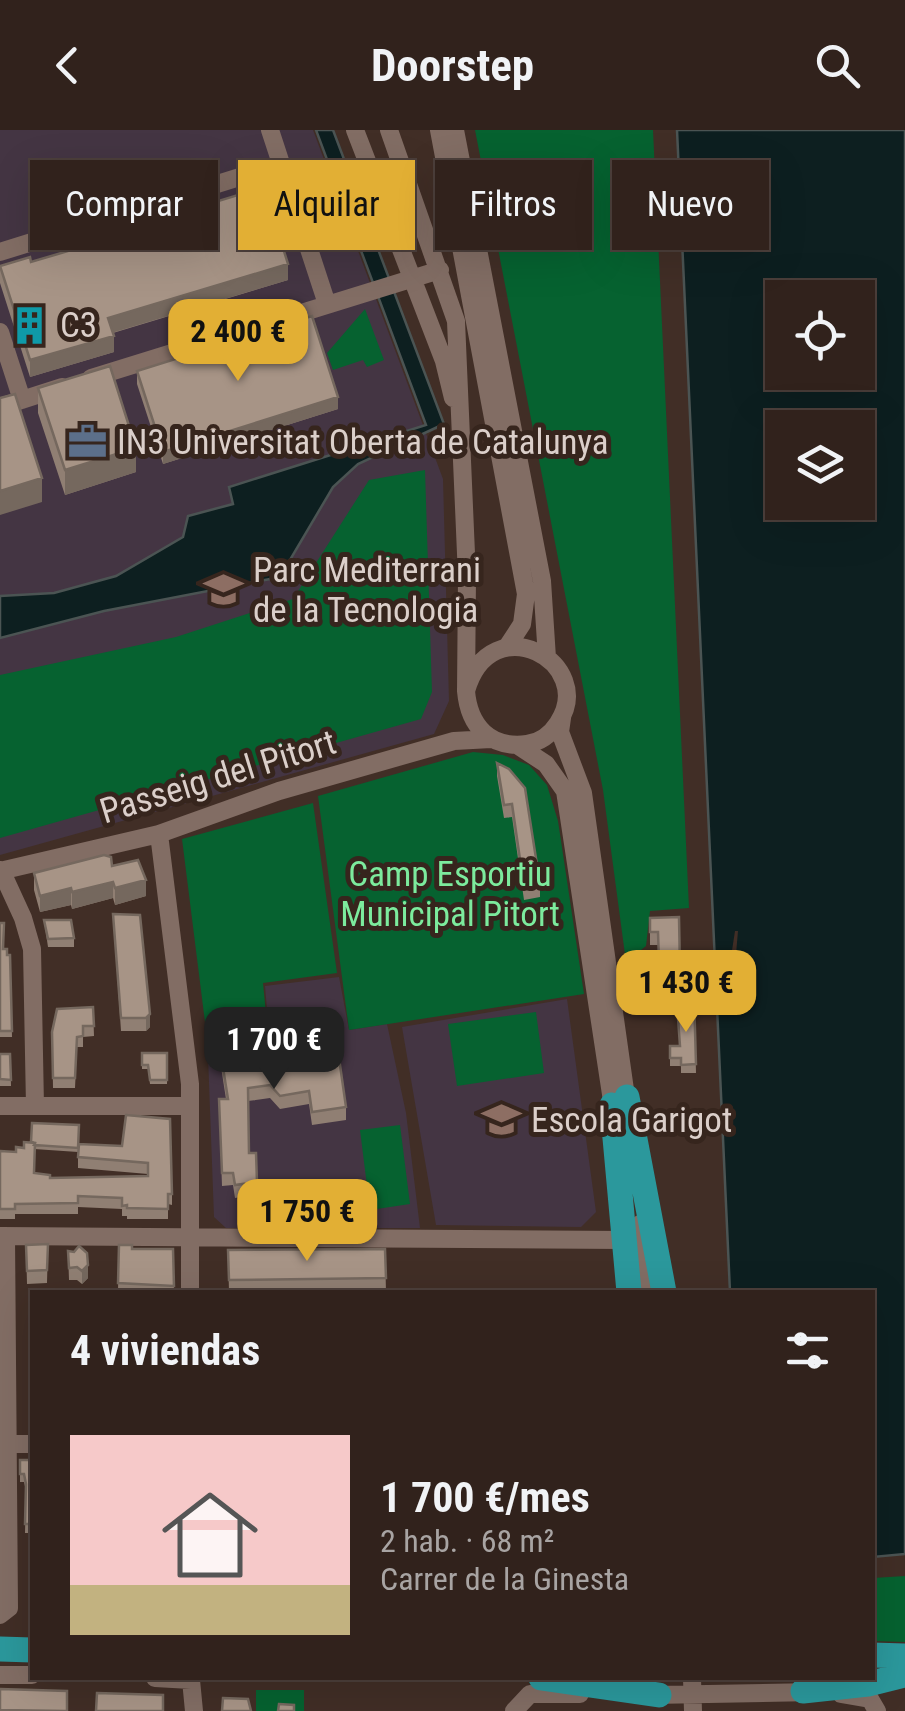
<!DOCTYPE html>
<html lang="es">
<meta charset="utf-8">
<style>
body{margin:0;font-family:"Roboto Condensed",sans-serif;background:#392a25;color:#f1f3f6;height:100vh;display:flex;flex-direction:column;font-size:38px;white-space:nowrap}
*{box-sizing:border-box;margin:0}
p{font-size:32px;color:#a8a4a3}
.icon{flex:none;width:55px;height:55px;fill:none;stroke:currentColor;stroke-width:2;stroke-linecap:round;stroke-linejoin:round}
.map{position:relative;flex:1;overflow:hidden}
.sheet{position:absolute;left:30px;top:1160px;width:845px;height:390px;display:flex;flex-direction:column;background:#31221c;border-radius:0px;box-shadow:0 10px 40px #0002,0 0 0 2px #4c3f3b}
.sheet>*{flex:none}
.hud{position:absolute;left:30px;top:30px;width:845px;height:90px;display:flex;gap:20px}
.tools{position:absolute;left:765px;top:150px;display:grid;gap:20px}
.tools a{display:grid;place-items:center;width:110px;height:110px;border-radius:0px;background:#31221c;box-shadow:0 10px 40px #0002,0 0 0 2px #4c3f3b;font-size:50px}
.price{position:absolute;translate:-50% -85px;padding:0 22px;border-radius:20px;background:#e2af34;color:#111;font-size:32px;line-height:65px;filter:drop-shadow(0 2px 5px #0008)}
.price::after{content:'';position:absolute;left:50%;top:60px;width:30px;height:22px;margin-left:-15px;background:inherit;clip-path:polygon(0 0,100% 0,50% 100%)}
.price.current{background:#222;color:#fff}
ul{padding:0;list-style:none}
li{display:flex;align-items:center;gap:30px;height:250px;padding:0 40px}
li span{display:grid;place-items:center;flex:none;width:280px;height:200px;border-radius:0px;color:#555}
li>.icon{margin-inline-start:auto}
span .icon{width:120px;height:120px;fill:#fffc;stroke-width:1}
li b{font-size:42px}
h2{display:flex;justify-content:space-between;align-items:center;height:120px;padding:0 40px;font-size:42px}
.pill{padding:0 35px;border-radius:0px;background:#31221c;box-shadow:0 10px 40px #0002,0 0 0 2px #4c3f3b;font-size:35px;line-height:90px}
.pill.current{background:#e2af34;color:#111}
header{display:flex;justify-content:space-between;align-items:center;height:130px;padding:0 40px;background:#31221c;font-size:45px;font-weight:700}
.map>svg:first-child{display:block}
.education{fill:#443543}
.green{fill:#066230}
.water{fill:#0d1f20;stroke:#4b5453;stroke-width:2.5;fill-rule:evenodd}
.pier{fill:#412e26}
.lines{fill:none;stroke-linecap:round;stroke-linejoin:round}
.minor{stroke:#826d64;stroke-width:18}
.highway{stroke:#2b989c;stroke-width:25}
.wall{fill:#907f73;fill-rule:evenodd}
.shaded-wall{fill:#75685e}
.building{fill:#a79486;stroke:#75685e;stroke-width:2.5}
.labels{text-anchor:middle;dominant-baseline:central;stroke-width:10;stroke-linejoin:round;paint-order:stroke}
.poi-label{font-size:35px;fill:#dbcfca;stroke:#36251d;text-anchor:start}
.street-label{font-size:35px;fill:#dbcfca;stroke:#36251d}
.park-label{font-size:35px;fill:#7ceb9d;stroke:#36251d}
</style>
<header><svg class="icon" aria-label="back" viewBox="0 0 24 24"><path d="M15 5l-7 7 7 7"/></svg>Doorstep<svg class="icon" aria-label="search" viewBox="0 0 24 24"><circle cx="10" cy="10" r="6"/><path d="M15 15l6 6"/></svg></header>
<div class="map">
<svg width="905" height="1581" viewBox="0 0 905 1581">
<rect width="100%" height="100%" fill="#412e26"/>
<path class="education" d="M0,0H313L443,349L449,571L434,604L0,725Z
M339,847L349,900L387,894L406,983L420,1098H226L214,1087L208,926L270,914L265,856Z
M567,869L596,1082L581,1097L436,1095L402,897Z"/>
<path class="green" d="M475,0H653L689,778L650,781L646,816L626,832L603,660Z
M365,179L384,230L367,237L363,230L333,240L327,223Z
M425,340L432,562L421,589L0,708V545L176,507L293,469L369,350Z
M473,622L503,625L529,635L547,655L558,691L584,864L349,900L318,666Z
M313,673L337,843L263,853L269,914L209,924L182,709Z
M536,882L544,943L457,956L448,894Z
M400,995L410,1074L370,1080L360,1000Z
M905,1446V1512L873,1511V1448Z
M256,1560H304V1581H256Z"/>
<path class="water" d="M316,0H333L444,294L358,334L333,357L290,430L270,449L104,481L0,508V466L54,463L116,446L183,407L188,386L233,374L229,357L426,295Z
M677,0H905V1424L873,1427L872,1162H730ZM782,168H858V242H782ZM782,298H858V372H782Z"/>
<path class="pier" d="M735,801H738L735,836L728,865L716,866L714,831L731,827Z"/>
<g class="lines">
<path class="minor" d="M270,0L327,174
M355,0L444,231L453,268
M389,0L456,191L467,447L466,561C469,596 490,619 527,614C541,612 551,604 558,593C598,533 491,474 466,561
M439,0L526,464L522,494L507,517
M455,0L542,451L547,528
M0,122L281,34
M0,202L22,270
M91,248L440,140
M0,277L62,257
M562,588L560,602L583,663L627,974
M517,615L546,634L565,661L614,984
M159,704L190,954V1162
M1,740L23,788L32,819L35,976
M0,741L159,704L279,661L454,611L491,609
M0,976H190
M640,1094L646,1162
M0,1106L624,1110
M0,1314H32
M0,1485L9,1478L6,1106
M0,1545H32
M155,1548L191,1550L194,1581
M692,1548L693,1581
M841,1564L870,1569L877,1581
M651,1565L815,1562
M514,1581L530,1564H580"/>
<path class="highway" d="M627,967L664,1162
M612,975L629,1162
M0,1519L32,1520
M872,1525L905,1526
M541,1548L659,1565
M803,1561L868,1554L905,1545"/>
</g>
<path class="wall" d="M104,106L288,150L113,203L114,222L30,247L0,153V136L31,132L104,110Z
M137,241L338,279L163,334L137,254Z
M38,258L136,342L65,365L38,283Z
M497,633L540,754V767L524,770L512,687L504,688L497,646Z
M112,736L146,766L115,775L113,768L72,779L71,775L40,782L34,760V743Z
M113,784L150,897L146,901H121Z
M679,787L680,853H673V872H660L658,815H650V788Z
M44,790L74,808V817H48Z
M0,793L3,819L7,825H10L12,907H0Z
M694,866L696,943H681V936H670V916H679L683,887Z
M93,877L94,906L83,907V917H77L75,958H53L52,902Z
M142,923H167V954H150L148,939H142Z
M0,924H10L11,956H0Z
M221,925L346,977V990L312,995L309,974L280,979L270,968L248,971L249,1023H256L257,1064L235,1068L233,1055L222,1056L219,969H226L221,937Z
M126,985L172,1064V1075L168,1074V1089H127V1086H122V1079L78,1077V1084H15V1089H0V1021L16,1022L24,1018V1012L122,1016ZM34,1019L78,1022V1038L148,1044V1046L50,1048L34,1043Z
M48,1114L47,1153L27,1154L26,1115Z
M119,1115L132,1119H173L174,1162L118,1161Z
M385,1119L386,1162H229L228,1120Z
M68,1121L88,1148L82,1154L77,1150H69Z
M20,1330H32V1403H25L26,1361L24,1352H20Z"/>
<path class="shaded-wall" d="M288,134V150L108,204V188Z
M114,206V222L30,247V230Z
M338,267V279L163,334V322Z
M136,318V342L65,365V340Z
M42,348V372L0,385V361Z
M146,750V766L115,775V758Z
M113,752V768L72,779V762Z
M71,758V775L40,782V766Z
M150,884V897L146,901V888Z
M88,1135V1148L82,1154V1141Z"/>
<path class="building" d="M264,57L288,134L108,188L114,206L30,230L0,136L30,127L31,132L105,110L104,106Z
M312,186L338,267L163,322L137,241Z
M110,236L136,318L65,340L38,258Z
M15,264L42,348L0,361V268Z
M497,633L509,639L525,658L540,754L524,757L512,674L504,675Z
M104,725L111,727L112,736L138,730L146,750L115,758L113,752L72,762L71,758L40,766L34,743Z
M113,784L140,785L150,884L146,888H121Z
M679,787L680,840H673V859L660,860L658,802H650V788Z
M44,790H71L74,808L48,809Z
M0,793H4L3,819H7V825H10L12,901H0Z
M694,866L696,934L681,935V928H670V916H680L678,888L684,887L682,867Z
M93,877L94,896H83V906L77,907L75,948H53L52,902L57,879Z
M336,907L346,977L312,982L309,961L280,966L270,955L248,958L249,1023H256L257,1052L235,1055L233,1043H222L219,969H228L221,925Z
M142,923H167V950H150L148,935H142Z
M0,924H10L11,950L0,949Z
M126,985L170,989L172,1064H168V1079L127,1078V1075L122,1076V1068L78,1066V1073L15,1074V1079H0V1021L16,1022V1017L24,1018V1012L35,1013L34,1043L50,1045V1048L148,1046V1033L78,1027L79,1014L122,1016Z
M32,993L79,995L78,1018L34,1015L35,1013L31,1012Z
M48,1114L47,1140L27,1141L26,1115Z
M119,1115H132V1119H173L174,1156L118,1153Z
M79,1116L87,1123L88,1135L82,1141L77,1137L69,1138L68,1121L74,1122Z
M385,1119L386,1148L229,1150L228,1120Z
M20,1330H32V1394H25L26,1354L24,1344H20Z
M0,1559L67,1561V1581L0,1580Z
M97,1563L163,1565V1581H96Z
M223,1568L248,1569L251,1581H222Z
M279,1574L294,1575V1581H278Z"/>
<defs>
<symbol id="building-bare" viewBox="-9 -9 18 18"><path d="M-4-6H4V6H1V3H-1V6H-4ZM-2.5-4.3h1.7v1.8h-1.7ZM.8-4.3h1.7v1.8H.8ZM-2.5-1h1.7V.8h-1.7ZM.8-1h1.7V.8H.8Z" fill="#0f9aa8" stroke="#36251d" stroke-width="2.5" paint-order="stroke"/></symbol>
<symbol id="office-bare" viewBox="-9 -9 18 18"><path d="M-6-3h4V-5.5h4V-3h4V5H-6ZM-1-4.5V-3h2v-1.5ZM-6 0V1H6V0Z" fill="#5c6f8a" stroke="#36251d" stroke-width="2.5" paint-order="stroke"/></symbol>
<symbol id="university-bare" viewBox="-9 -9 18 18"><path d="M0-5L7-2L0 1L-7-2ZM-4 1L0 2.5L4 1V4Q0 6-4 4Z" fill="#8d6e63" stroke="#36251d" stroke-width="2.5" paint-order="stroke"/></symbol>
<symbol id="school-bare" viewBox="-9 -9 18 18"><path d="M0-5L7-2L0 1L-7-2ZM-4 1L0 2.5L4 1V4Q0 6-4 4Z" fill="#8d6e63" stroke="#36251d" stroke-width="2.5" paint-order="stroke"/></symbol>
</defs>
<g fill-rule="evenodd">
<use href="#building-bare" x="2" y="168" width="55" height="55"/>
<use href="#office-bare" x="60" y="284" width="55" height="55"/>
<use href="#university-bare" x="196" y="432" width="55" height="55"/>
<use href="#school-bare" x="474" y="962" width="55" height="55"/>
</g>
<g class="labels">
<g class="poi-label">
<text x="60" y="195">C3</text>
<text x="117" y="312">IN3 Universitat Oberta de Catalunya</text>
<text x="253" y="440">Parc Mediterrani<tspan x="253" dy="40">de la Tecnologia</tspan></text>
<text x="531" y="990">Escola Garigot</text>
</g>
<g class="street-label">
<text transform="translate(218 647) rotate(-17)">Passeig del Pitort</text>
</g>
<g class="park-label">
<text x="450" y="744">Camp Esportiu<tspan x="450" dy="40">Municipal Pitort</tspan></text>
</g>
</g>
</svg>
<div class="tools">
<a><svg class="icon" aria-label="locate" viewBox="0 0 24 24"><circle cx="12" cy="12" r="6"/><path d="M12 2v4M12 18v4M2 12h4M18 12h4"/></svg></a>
<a><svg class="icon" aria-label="layers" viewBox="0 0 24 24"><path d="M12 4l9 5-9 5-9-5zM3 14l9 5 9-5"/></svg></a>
</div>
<b class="price" style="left:238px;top:254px">2 400 €</b>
<b class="price" style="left:686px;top:905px">1 430 €</b>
<b class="price current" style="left:274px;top:962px">1 700 €</b>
<b class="price" style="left:307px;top:1134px">1 750 €</b>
<div class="hud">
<a class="pill">Comprar</a>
<a class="pill current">Alquilar</a>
<a class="pill">Filtros</a>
<a class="pill">Nuevo</a>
</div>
<section class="sheet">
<h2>4 viviendas<svg class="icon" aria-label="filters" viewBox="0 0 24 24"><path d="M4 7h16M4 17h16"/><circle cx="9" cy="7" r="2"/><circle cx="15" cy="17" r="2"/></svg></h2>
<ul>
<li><span style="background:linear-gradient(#f6c9c9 75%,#c2b280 0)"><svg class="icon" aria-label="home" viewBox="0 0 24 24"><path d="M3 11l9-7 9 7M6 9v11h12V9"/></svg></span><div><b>1 700 €/mes</b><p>2 hab. · 68 m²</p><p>Carrer de la Ginesta</p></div></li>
</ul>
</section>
</div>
